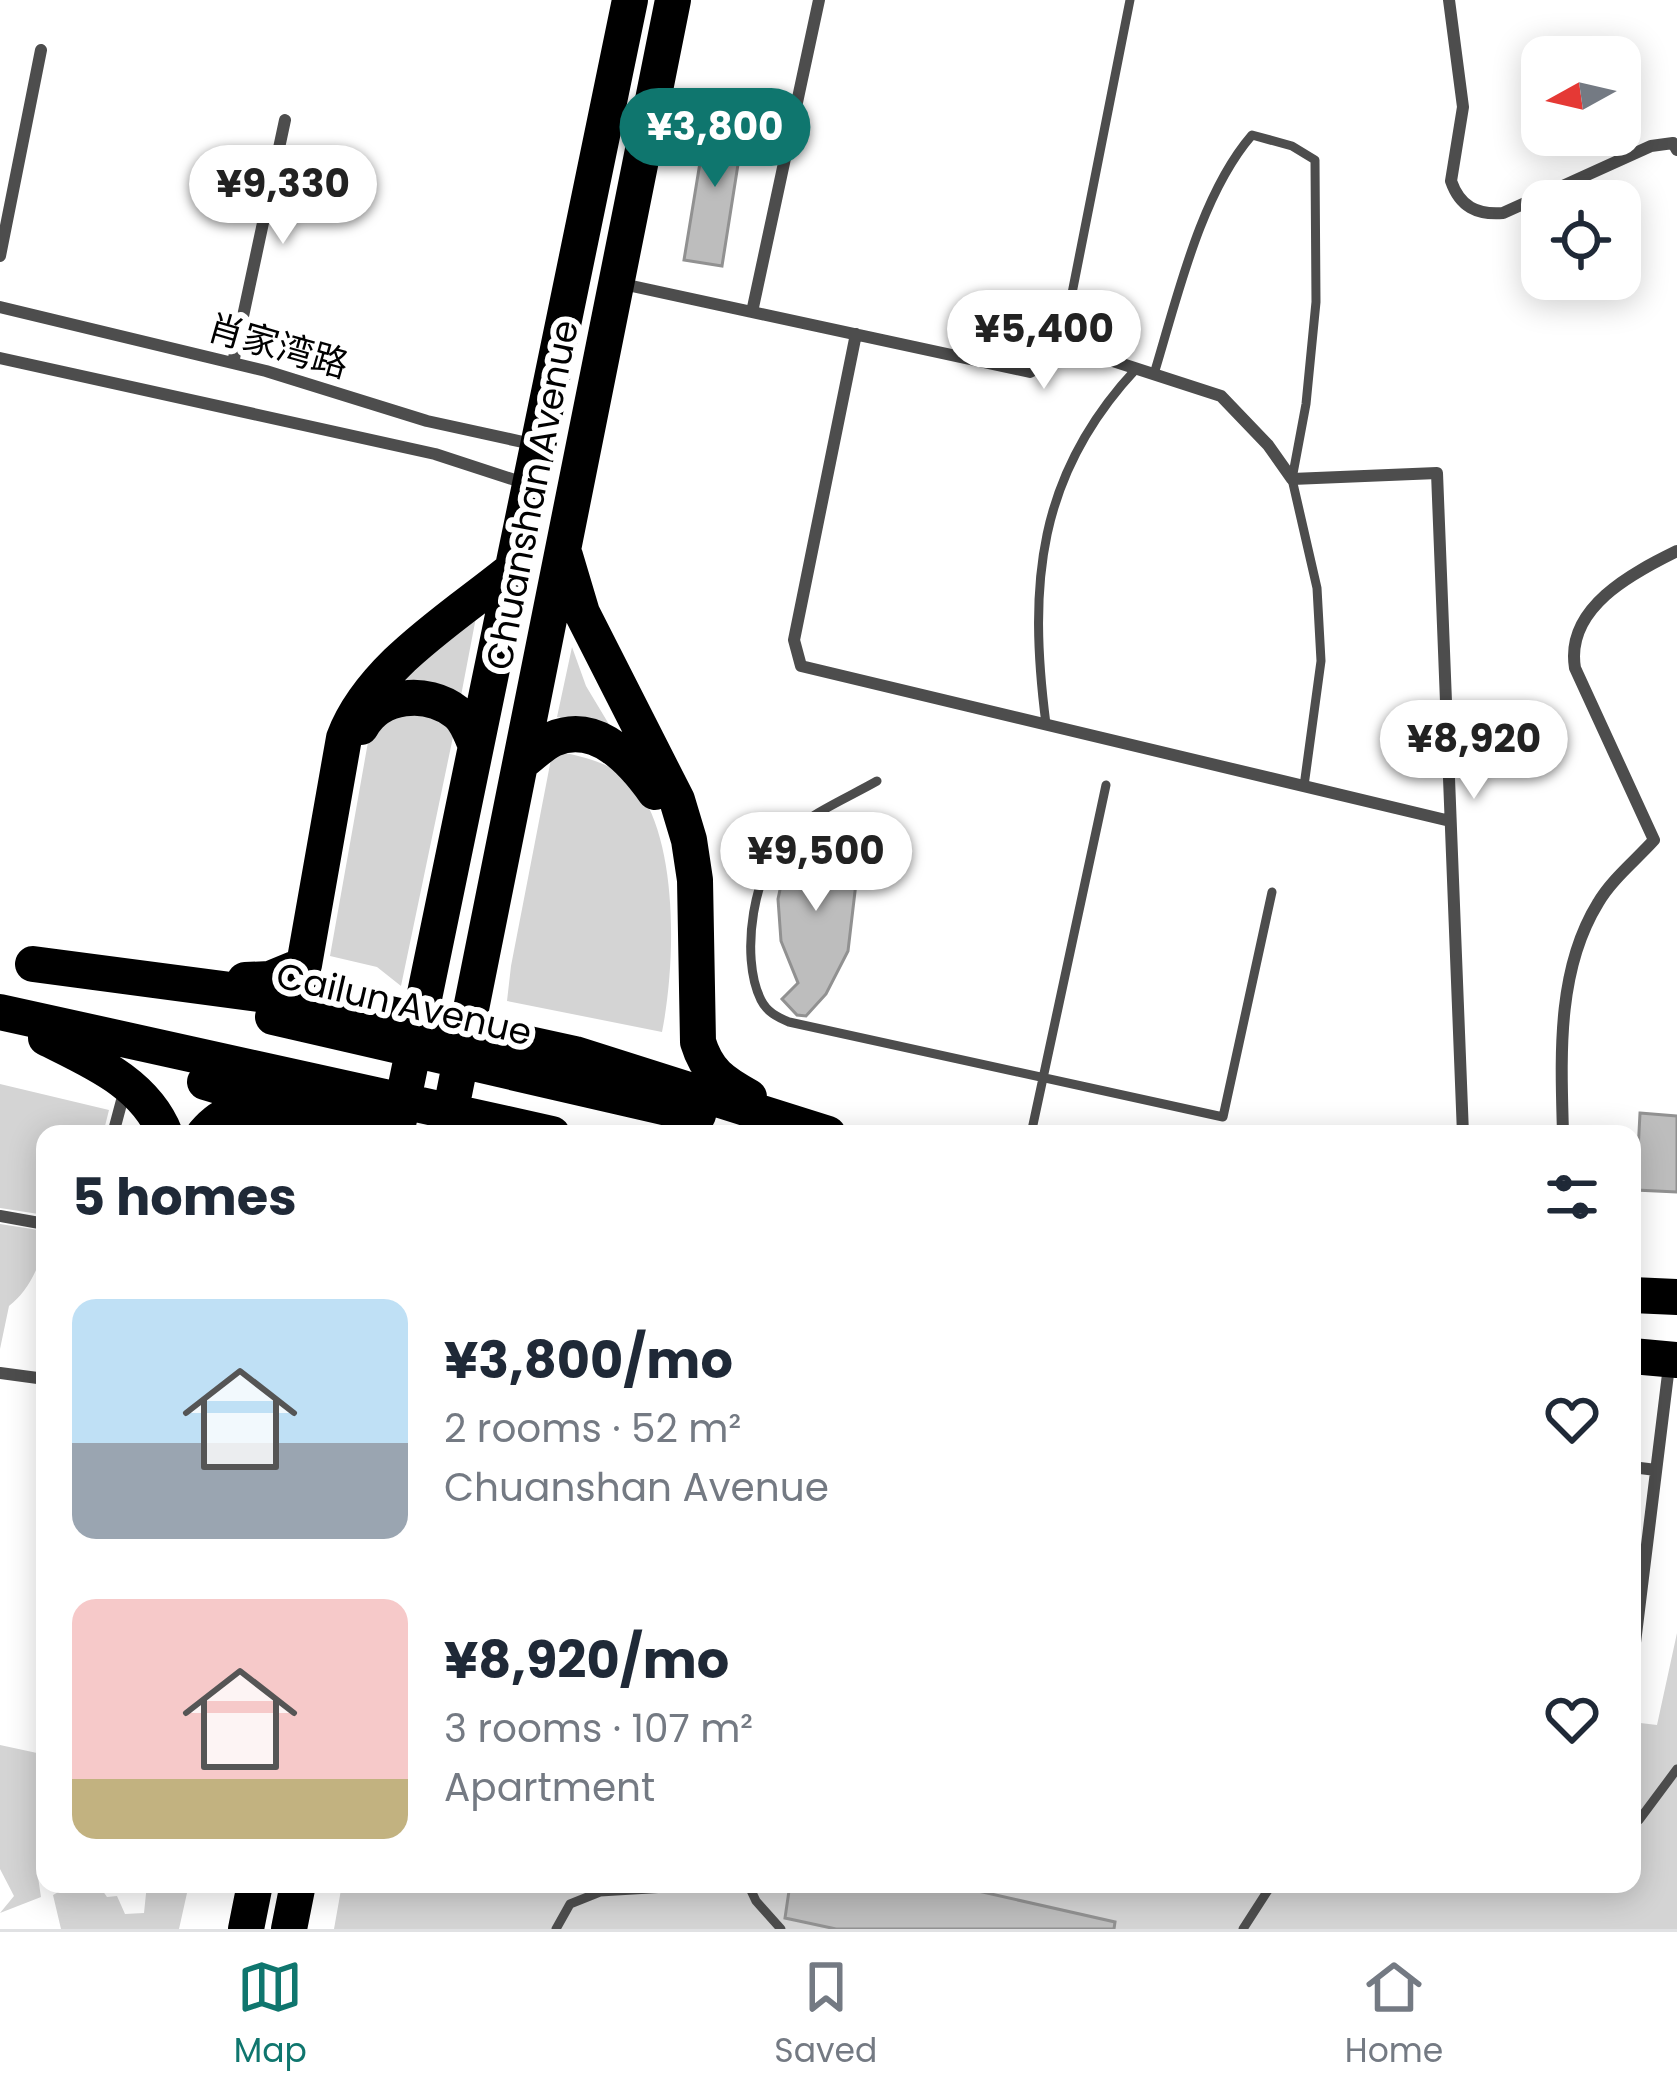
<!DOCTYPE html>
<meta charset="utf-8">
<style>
body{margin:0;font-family:Poppins,"Noto Sans SC",sans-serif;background:#f2f2f3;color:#1f2937;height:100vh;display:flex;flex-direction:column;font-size:45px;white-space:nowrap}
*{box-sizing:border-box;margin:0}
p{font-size:39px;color:#747a83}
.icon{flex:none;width:66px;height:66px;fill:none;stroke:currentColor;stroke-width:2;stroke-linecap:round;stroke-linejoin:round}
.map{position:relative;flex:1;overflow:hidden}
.details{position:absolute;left:36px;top:1125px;width:1605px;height:768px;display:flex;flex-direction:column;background:#fff;border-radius:24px;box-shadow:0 6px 30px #0003}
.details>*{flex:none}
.needle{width:78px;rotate:262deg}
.buttons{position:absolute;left:1521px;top:36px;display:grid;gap:24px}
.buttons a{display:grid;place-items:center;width:120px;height:120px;border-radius:24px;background:#fff;box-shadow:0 6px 30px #0003;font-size:60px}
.price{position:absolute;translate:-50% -102px;padding:0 27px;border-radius:42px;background:#fff;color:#222;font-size:39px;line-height:78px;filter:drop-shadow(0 3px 6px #0008)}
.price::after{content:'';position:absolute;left:50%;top:72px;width:36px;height:27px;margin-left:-18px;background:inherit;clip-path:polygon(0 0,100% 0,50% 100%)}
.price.on{background:#0f766e;color:#fff}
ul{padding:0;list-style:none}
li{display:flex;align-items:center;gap:36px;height:300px;padding:0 36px}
li span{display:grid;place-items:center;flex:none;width:336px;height:240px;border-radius:24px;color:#555}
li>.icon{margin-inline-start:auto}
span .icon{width:144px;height:144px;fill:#fffc;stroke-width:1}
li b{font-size:51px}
h2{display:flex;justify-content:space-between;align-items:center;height:144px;padding:0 36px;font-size:51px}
.menu{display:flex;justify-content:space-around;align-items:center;height:168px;border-top:3px solid #e0e1e3;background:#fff;font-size:33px;color:#747a83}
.menu a{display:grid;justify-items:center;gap:6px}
.menu .on{color:#0f766e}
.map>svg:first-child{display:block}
.green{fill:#d4d4d4}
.building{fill:#bdbdbd;stroke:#919191;stroke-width:3}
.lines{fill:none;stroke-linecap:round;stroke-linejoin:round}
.lane{stroke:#4d4d4d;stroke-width:9}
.street{stroke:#4d4d4d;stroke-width:12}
.highway{stroke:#000;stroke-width:36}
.labels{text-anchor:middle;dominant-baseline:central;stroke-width:12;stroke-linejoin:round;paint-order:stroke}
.street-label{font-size:36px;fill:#000;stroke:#fff}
</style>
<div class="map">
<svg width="1677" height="1929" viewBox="0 0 1677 1929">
<rect width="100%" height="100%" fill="#fff"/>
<path class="green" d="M477,612L460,701L441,685L402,681Z
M572,647L586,686L610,726L557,717Z
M431,714L454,732L401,986L377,967L330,956L368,742L392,715Z
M558,752C586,756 623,767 640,792C679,850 675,967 662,1032L507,1001L511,966L552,754Z
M0,1084L109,1110L103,1134H45V1215L0,1208Z
M0,1224L45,1231C45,1258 30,1290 9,1306L0,1349Z
M1677,1633V1929H334L342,1884H1632V1722L1657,1725Z
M45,1738V1871L38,1877L41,1897L0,1913L14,1896L0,1869V1745L37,1753Z
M98,1884L107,1897L117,1896L125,1914L144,1913L147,1884H189L179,1929H61L53,1895L71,1885Z"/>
<path class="building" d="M708,114L745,120L722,266L684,260Z
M818,826L836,830L848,841L856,883L848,951L826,994L806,1016L797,1015L782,999L798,983L781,941L778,899L787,857L797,840Z
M1640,1113L1677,1116V1192L1636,1190Z
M790,1884H947L1115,1922L1114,1929H836L785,1918Z"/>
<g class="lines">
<path class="lane" d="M1059,359L1130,0
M1154,374C1177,299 1200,195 1252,135L1292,146L1315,160L1316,302L1306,404L1292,479L1317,588L1321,661L1304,786
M1046,724C1028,585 1037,475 1136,369
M877,781C849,797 813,812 789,834C754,866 739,956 761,1000C767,1012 777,1017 789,1022L1223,1117L1272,892
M1031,1134L1106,785
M1632,1822L1639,1820L1677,1769
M748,1884L756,1901L781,1929
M556,1929L570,1904L600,1892L733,1884
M1243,1929L1272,1884"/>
<path class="street" d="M1449,0L1463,107L1451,181C1460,207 1477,215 1503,213L1651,146L1673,143L1677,150
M0,256L41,50
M618,283L1030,372L1076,349L1221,396L1268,445L1292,479L1437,473L1463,1134
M0,307L266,371L427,421L532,444
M752,312L819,0
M856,334L794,640L801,666L1450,821
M0,358L435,454L524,483
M233,363L285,120
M113,1134L125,1089
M1563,1134C1561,1058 1556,971 1598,903C1611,880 1636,860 1654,840L1575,668C1565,608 1632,573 1677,551
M0,1216L45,1224
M0,1373L45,1379
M1632,1467L1656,1470
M1632,1667L1669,1366"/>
<path class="highway" d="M565,556L582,613L677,800L689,840L695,880L698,1042C707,1072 722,1082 749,1097
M361,727C379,694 426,689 456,712C466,719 471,734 476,746
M522,762C532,755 542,744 553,739C597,720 633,761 655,792
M33,964L358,1007L575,1054L828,1134
M245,980L270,979L304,965L344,738C371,666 456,616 514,568
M0,1012L552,1134
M273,1017L698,1115
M46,1038C92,1061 145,1083 165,1134
M205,1082L319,1116L400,1134
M204,1134C225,1109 243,1108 274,1111
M396,1134L630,0
M446,1134L673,0
M1632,1295L1677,1297
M1632,1356L1677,1360
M246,1929L255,1884
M289,1929L298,1884"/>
</g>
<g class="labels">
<g class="street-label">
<text transform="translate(278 346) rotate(16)">肖家湾路</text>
<text transform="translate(532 495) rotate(-79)">Chuanshan Avenue</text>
<text transform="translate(404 1004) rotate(13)">Cailun Avenue</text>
</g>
</g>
</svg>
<div class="buttons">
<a><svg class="needle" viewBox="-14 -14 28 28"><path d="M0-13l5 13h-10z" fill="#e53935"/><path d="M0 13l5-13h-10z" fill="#747a83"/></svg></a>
<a><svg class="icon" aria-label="locate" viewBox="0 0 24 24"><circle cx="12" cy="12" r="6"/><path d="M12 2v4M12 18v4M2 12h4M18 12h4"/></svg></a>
</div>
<b class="price on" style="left:715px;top:190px">¥3,800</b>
<b class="price" style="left:283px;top:247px">¥9,330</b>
<b class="price" style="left:1044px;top:392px">¥5,400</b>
<b class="price" style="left:1474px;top:802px">¥8,920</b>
<b class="price" style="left:816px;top:914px">¥9,500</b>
<section class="details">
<h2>5 homes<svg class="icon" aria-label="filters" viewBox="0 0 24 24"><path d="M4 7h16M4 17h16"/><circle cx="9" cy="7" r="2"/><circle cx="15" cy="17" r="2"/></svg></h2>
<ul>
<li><span style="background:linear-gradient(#bfe0f5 60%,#9aa5b1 0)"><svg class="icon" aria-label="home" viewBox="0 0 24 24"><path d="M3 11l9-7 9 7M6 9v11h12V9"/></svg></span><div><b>¥3,800/mo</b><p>2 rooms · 52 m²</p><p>Chuanshan Avenue</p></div><svg class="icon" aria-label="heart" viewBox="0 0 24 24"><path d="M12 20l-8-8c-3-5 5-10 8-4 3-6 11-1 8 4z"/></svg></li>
<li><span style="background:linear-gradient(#f6c9c9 75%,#c2b280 0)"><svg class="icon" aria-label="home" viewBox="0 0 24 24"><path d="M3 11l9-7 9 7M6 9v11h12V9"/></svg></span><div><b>¥8,920/mo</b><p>3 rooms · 107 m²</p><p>Apartment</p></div><svg class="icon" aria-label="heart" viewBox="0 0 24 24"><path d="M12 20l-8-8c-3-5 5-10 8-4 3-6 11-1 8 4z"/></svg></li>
</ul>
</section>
</div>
<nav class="menu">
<a class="on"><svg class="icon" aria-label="map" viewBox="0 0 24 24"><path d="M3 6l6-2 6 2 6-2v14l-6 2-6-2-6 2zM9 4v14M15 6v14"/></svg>Map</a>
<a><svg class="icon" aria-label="saved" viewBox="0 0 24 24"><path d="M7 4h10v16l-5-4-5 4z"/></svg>Saved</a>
<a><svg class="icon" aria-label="home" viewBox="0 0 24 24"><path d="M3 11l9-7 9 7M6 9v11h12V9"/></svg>Home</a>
</nav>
